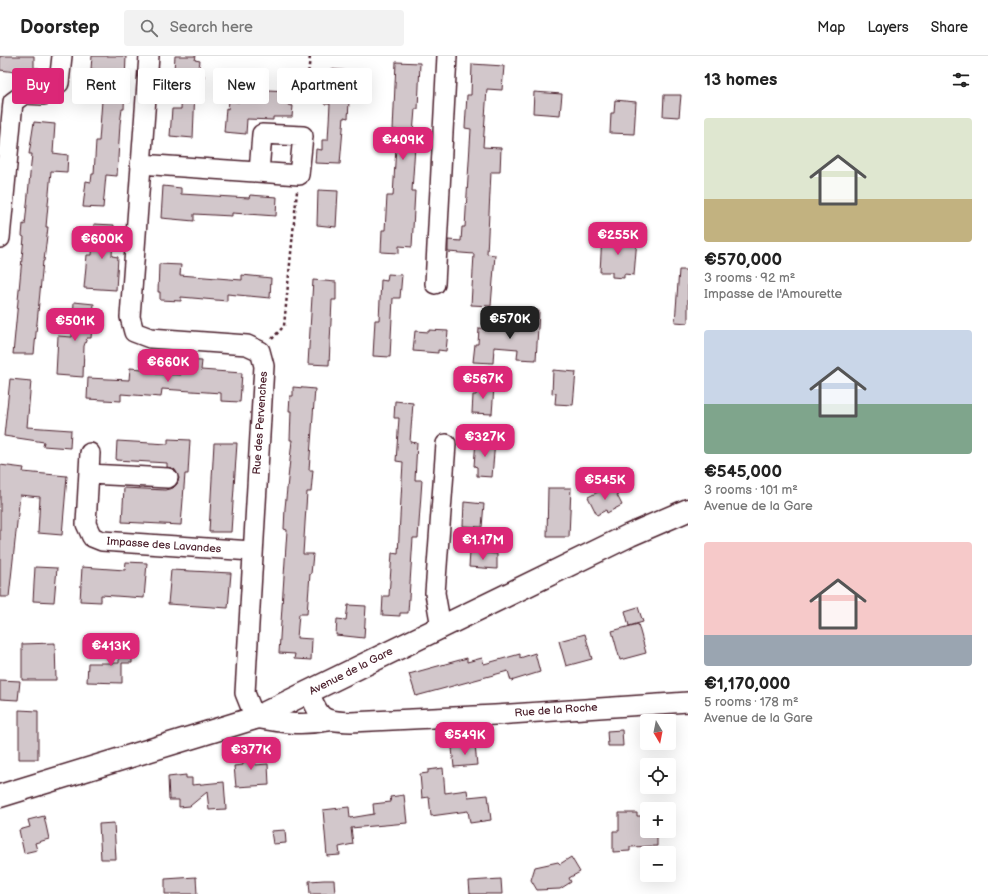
<!DOCTYPE html>
<meta charset="utf-8">
<style>
body{margin:0;font-family:"Balsamiq Sans",sans-serif;background:#f2f2f2;color:#222;height:100vh;display:flex;flex-direction:column;font-size:15px;white-space:nowrap}
*{box-sizing:border-box;margin:0}
p{font-size:13px;color:#767676}
.icon{flex:none;width:22px;height:22px;fill:none;stroke:currentColor;stroke-width:2;stroke-linecap:round;stroke-linejoin:round}
.map{position:relative;flex:1;overflow:hidden}
.panel{display:flex;flex-direction:column;background:#fff;width:300px}
.panel>*{flex:none}
.guide{position:absolute;left:12px;top:12px;width:380px;height:36px;display:flex;gap:8px}
.needle{width:26px;rotate:170deg}
.controls{position:absolute;left:640px;top:658px;display:grid;gap:8px}
.controls a{display:grid;place-items:center;width:36px;height:36px;border-radius:4px;background:#fff;box-shadow:0 4px 16px #0002;font-size:20px}
.price{position:absolute;translate:-50% -34px;padding:0 9px;border-radius:8px;background:#db2777;color:#fff;font-size:13px;line-height:26px;filter:drop-shadow(0 1px 2px #0008)}
.price::after{content:'';position:absolute;left:50%;top:24px;width:12px;height:9px;margin-left:-6px;background:inherit;clip-path:polygon(0 0,100% 0,50% 100%)}
.price.on{background:#222;color:#fff}
ul{padding:0;list-style:none}
li{display:grid;align-content:center;gap:8px;height:212px;padding:0 16px}
li span{display:grid;place-items:center;height:124px;border-radius:4px;color:#555}
li>.icon{margin-inline-start:auto}
span .icon{width:72px;height:72px;fill:#fffc;stroke-width:1}
li b{font-size:17px}
h2{display:flex;justify-content:space-between;align-items:center;height:48px;padding:0 16px;font-size:17px}
.chip{padding:0 14px;border-radius:4px;background:#fff;box-shadow:0 4px 16px #0002;font-size:14px;line-height:36px}
.chip.on{background:#db2777;color:#fff}
header{display:flex;align-items:center;gap:24px;box-sizing:border-box;height:56px;padding:0 20px;background:#fff;border-bottom:1px solid #e0e0e0}
header strong{font-size:19px}
nav{display:flex;gap:22px;margin-inline-start:auto;font-size:14px}
.search{width:280px;height:36px;background:#f2f2f2;display:flex;align-items:center;gap:10px;box-sizing:border-box;padding:0 14px;border-radius:4px;color:#767676;font-size:15px}
main{display:flex;flex:1;min-height:0}
.map>svg:first-child{display:block}
.building{fill:#d2c7cb;stroke:#4a1f2b}
.lines{fill:none;stroke-linecap:round;stroke-linejoin:round}
.street-casing{stroke:#4a1f2b;stroke-width:22}
.secondary-casing{stroke:#4a1f2b;stroke-width:25}
.path{stroke:#4a1f2b;stroke-width:2.5;stroke-dasharray:3 3;stroke-linecap:butt}
.street{stroke:#fff;stroke-width:19}
.secondary{stroke:#fff;stroke-width:22}
.labels{text-anchor:middle;dominant-baseline:central;stroke-width:3;stroke-linejoin:round;paint-order:stroke}
.street-label{font-size:11px;fill:#4a1f2b;stroke:#fff}
</style>
<header>
<strong>Doorstep</strong>
<div class="search"><svg class="icon" aria-label="search" viewBox="0 0 24 24"><circle cx="10" cy="10" r="6"/><path d="M15 15l6 6"/></svg>Search here</div>
<nav><a>Map</a><a>Layers</a><a>Share</a></nav>
</header>
<main>
<div class="map">
<svg width="688" height="838" viewBox="0 0 688 838">
<rect width="100%" height="100%" fill="#fff"/>
<filter id="ink" filterUnits="userSpaceOnUse"><feTurbulence type="fractalNoise" baseFrequency=".025" numOctaves="2"/><feDisplacementMap in="SourceGraphic" scale="8" xChannelSelector="R" yChannelSelector="G"/><feConvolveMatrix kernelMatrix="1 2 1 2 8 2 1 2 1" color-interpolation-filters="sRGB"/></filter>
<g filter="url(#ink)">
<path class="building" d="M0,0H34V12H39L38,27L23,26L24,17L0,14Z
M92,0H126L124,53H122L120,68L117,120L106,119L103,152L83,151L86,125L91,126L92,118H94L96,85H99L103,31H99L100,14L91,13Z
M175,0H196L195,4L200,5L198,18L204,19L203,34L195,33L193,82L170,80L172,53H181L183,14H174Z
M396,6L420,7L418,53H415L412,90H415L412,135H415L412,191L399,190V197L381,196L382,174H385L387,140H393L397,74H393Z
M472,8L504,10L502,34L487,33L483,91L501,92L500,116H491L487,198L495,199L491,250L471,249L474,198L448,196V184L461,185L462,171H465L471,73L465,72L467,39H471Z
M330,13L351,15L348,62L344,61L340,108L315,107L316,93L322,94V84H328L330,48H324L325,29L329,30Z
M268,34L289,35L288,49L293,50L292,61H273V64L247,63L246,78L224,76L226,52L228,53L229,45L239,46V43L267,45Z
M534,36L562,38L560,59L533,57Z
M664,39H681L679,61L663,60Z
M615,44L636,46L634,78L610,77L611,57H614Z
M34,66L55,68L53,97L68,99L67,116L51,115L46,171H48L44,205H43L34,298H13L24,181L22,180L23,168L25,169L32,98H29Z
M163,130L181,132V138L249,142L250,139L277,141L276,160L232,157V160L194,158V165L161,162Z
M318,134L338,135L336,171L317,169Z
M94,168L114,169L112,200L118,201L116,234L84,232L87,199H92Z
M602,180L637,183L634,219L624,218V222L612,221V216H600Z
M159,208L181,209L180,219L242,224V219L271,222L270,242L227,238V245L181,241V245L160,244V236H158Z
M679,214H688V267L675,266Z
M388,218L402,219L400,242H393L390,301L373,300L375,264H379L381,224L387,225Z
M313,224L336,226V244H332L329,309L308,308Z
M74,246L94,248L91,282H87L84,290L83,321L56,319L58,280L72,281Z
M521,254L539,255L536,304L517,303L518,293L494,291L493,307L473,306L475,288H478L479,272L519,275Z
M429,274L448,275L446,295L438,294V297L413,295L415,275L429,276Z
M182,304L202,305L201,314L242,317L240,346L221,345V337L162,333L161,341L121,338V345L87,343L88,322L129,324L130,312L156,314V318L181,319Z
M553,314L576,316L573,349L555,348L556,337L552,338Z
M10,323L31,325L27,371L71,374L70,392L43,390L44,386L4,380Z
M477,330L494,331L492,358L472,357L473,339H476Z
M293,331L315,333L309,414H313L311,436H307L303,498H313L311,518H310L307,558H299L297,582L312,583L311,604L294,603L295,598L279,597L287,474L284,473L285,452L292,384H290L291,355H289L290,340H293Z
M395,345L413,347L410,386L417,387L415,424H422L418,482H413L408,557H400V560L382,559L383,540H389L392,497L398,498L403,406L396,405L399,362H394Z
M168,383L190,384L188,418H185L181,469L122,466L124,432L165,434L173,432L177,428L179,422L174,413L167,411V407L116,404L117,385L168,388Z
M476,384L495,385L492,421L477,420V411L474,410Z
M214,387H237L231,476H209Z
M0,409L24,412L23,416L67,420L62,479L38,477L40,441L20,439L9,541H0Z
M612,429L622,449L607,457L606,454L597,459L588,441Z
M548,432H571L569,481H547Z
M464,446L484,448L482,471L463,470Z
M470,496L497,498V513L469,511Z
M126,506L147,507L144,542L101,539V546L80,545L82,511L125,514Z
M35,511L57,512L54,546L33,545Z
M171,514L231,517L228,552L168,548Z
M348,549L366,550L364,582L336,579L337,563L346,564Z
M638,551L643,566L629,570L625,555Z
M638,568L646,597L620,604L612,575Z
M585,578L592,603L566,610L559,585Z
M119,585H132V607H122V627L87,626L88,607H119Z
M55,587L56,624H22V588Z
M535,597L540,616L511,625L508,615L416,640L409,618L467,602V606L482,602L484,608L520,598V602Z
M0,624L20,625L18,644L0,643Z
M19,654L38,655V703H19Z
M622,674L623,690H608L607,675Z
M475,689L477,709L454,711L452,692Z
M242,692H254L255,709L268,708L269,729L236,731L234,710L243,709Z
M443,712L445,737L467,734L468,741L488,739L491,764L470,767L468,755L431,760L429,741L422,742L420,718L428,717V714Z
M186,719V722H192V729L224,726L226,753L209,754L207,736L190,750L179,751V744H169L168,721Z
M404,739L407,767L351,772L353,788L339,791L340,799L327,800L323,754L349,751L350,762L374,758L373,748L391,746L390,741Z
M619,757H637V760H647V775H657V790L630,791V795L613,796V775H619Z
M44,760L49,783L35,787L37,794L24,797L19,774L30,771L28,764Z
M114,767L116,803H101L99,768Z
M285,774L286,787L273,788L271,775Z
M571,801L580,816L569,822L571,826L560,833L537,834L531,824L535,811L558,806L560,808Z
M196,821L197,838H165V823Z
M501,823L502,838H470L469,825Z
M324,824H334L335,838H310L309,825Z"/>
<g class="lines">
<defs>
<path id="street" d="M149,0L130,261L134,276L150,282L247,289L260,295L264,310L245,637L255,662C283,667 300,670 329,665
M140,108L299,119L303,80L262,78L259,116
M0,182L13,46L24,38L44,39L59,27L62,0
M435,228L447,0
M90,397L86,468L92,481L102,485L252,495
M89,418L168,422
M441,571L435,537L446,388
M309,636C320,663 322,665 351,666L495,659L688,646"/>
<path id="secondary" d="M0,740L255,662L630,479L688,454"/>
</defs>
<use href="#street" class="street-casing"/>
<use href="#secondary" class="secondary-casing"/>
<path class="path" d="M306,40L310,0
M272,283L284,270L297,135"/>
<use href="#street" class="street"/>
<use href="#secondary" class="secondary"/>
</g>
</g>
<g class="labels">
<g class="street-label">
<text transform="translate(260 367) rotate(-86)">Rue des Pervenches</text>
<text transform="translate(164 489) rotate(4)">Impasse des Lavandes</text>
<text transform="translate(351 615) rotate(-27)">Avenue de la Gare</text>
<text transform="translate(556 654) rotate(-4)">Rue de la Roche</text>
</g>
</g>
</svg>
<div class="controls">
<a><svg class="needle" viewBox="-14 -14 28 28"><path d="M0-13l5 13h-10z" fill="#e53935"/><path d="M0 13l5-13h-10z" fill="#767676"/></svg></a>
<a><svg class="icon" aria-label="locate" viewBox="0 0 24 24"><circle cx="12" cy="12" r="6"/><path d="M12 2v4M12 18v4M2 12h4M18 12h4"/></svg></a>
<a>+</a>
<a>−</a>
</div>
<b class="price" style="left:403px;top:105px">€409K</b>
<b class="price" style="left:618px;top:200px">€255K</b>
<b class="price" style="left:102px;top:204px">€600K</b>
<b class="price on" style="left:510px;top:284px">€570K</b>
<b class="price" style="left:75px;top:286px">€501K</b>
<b class="price" style="left:168px;top:327px">€660K</b>
<b class="price" style="left:483px;top:344px">€567K</b>
<b class="price" style="left:485px;top:402px">€327K</b>
<b class="price" style="left:605px;top:445px">€545K</b>
<b class="price" style="left:483px;top:505px">€1.17M</b>
<b class="price" style="left:111px;top:611px">€413K</b>
<b class="price" style="left:465px;top:700px">€549K</b>
<b class="price" style="left:251px;top:715px">€377K</b>
<div class="guide">
<a class="chip on">Buy</a>
<a class="chip">Rent</a>
<a class="chip">Filters</a>
<a class="chip">New</a>
<a class="chip">Apartment</a>
</div>
</div>
<section class="panel">
<h2>13 homes<svg class="icon" aria-label="filters" viewBox="0 0 24 24"><path d="M4 7h16M4 17h16"/><circle cx="9" cy="7" r="2"/><circle cx="15" cy="17" r="2"/></svg></h2>
<ul>
<li><span style="background:linear-gradient(#dfe7d0 65%,#c2b280 0)"><svg class="icon" aria-label="home" viewBox="0 0 24 24"><path d="M3 11l9-7 9 7M6 9v11h12V9"/></svg></span><div><b>€570,000</b><p>3 rooms · 92 m²</p><p>Impasse de l'Amourette</p></div></li>
<li><span style="background:linear-gradient(#c9d6e8 60%,#7fa58c 0)"><svg class="icon" aria-label="home" viewBox="0 0 24 24"><path d="M3 11l9-7 9 7M6 9v11h12V9"/></svg></span><div><b>€545,000</b><p>3 rooms · 101 m²</p><p>Avenue de la Gare</p></div></li>
<li><span style="background:linear-gradient(#f6c9c9 75%,#9aa5b1 0)"><svg class="icon" aria-label="home" viewBox="0 0 24 24"><path d="M3 11l9-7 9 7M6 9v11h12V9"/></svg></span><div><b>€1,170,000</b><p>5 rooms · 178 m²</p><p>Avenue de la Gare</p></div></li>
</ul>
</section>
</main>
